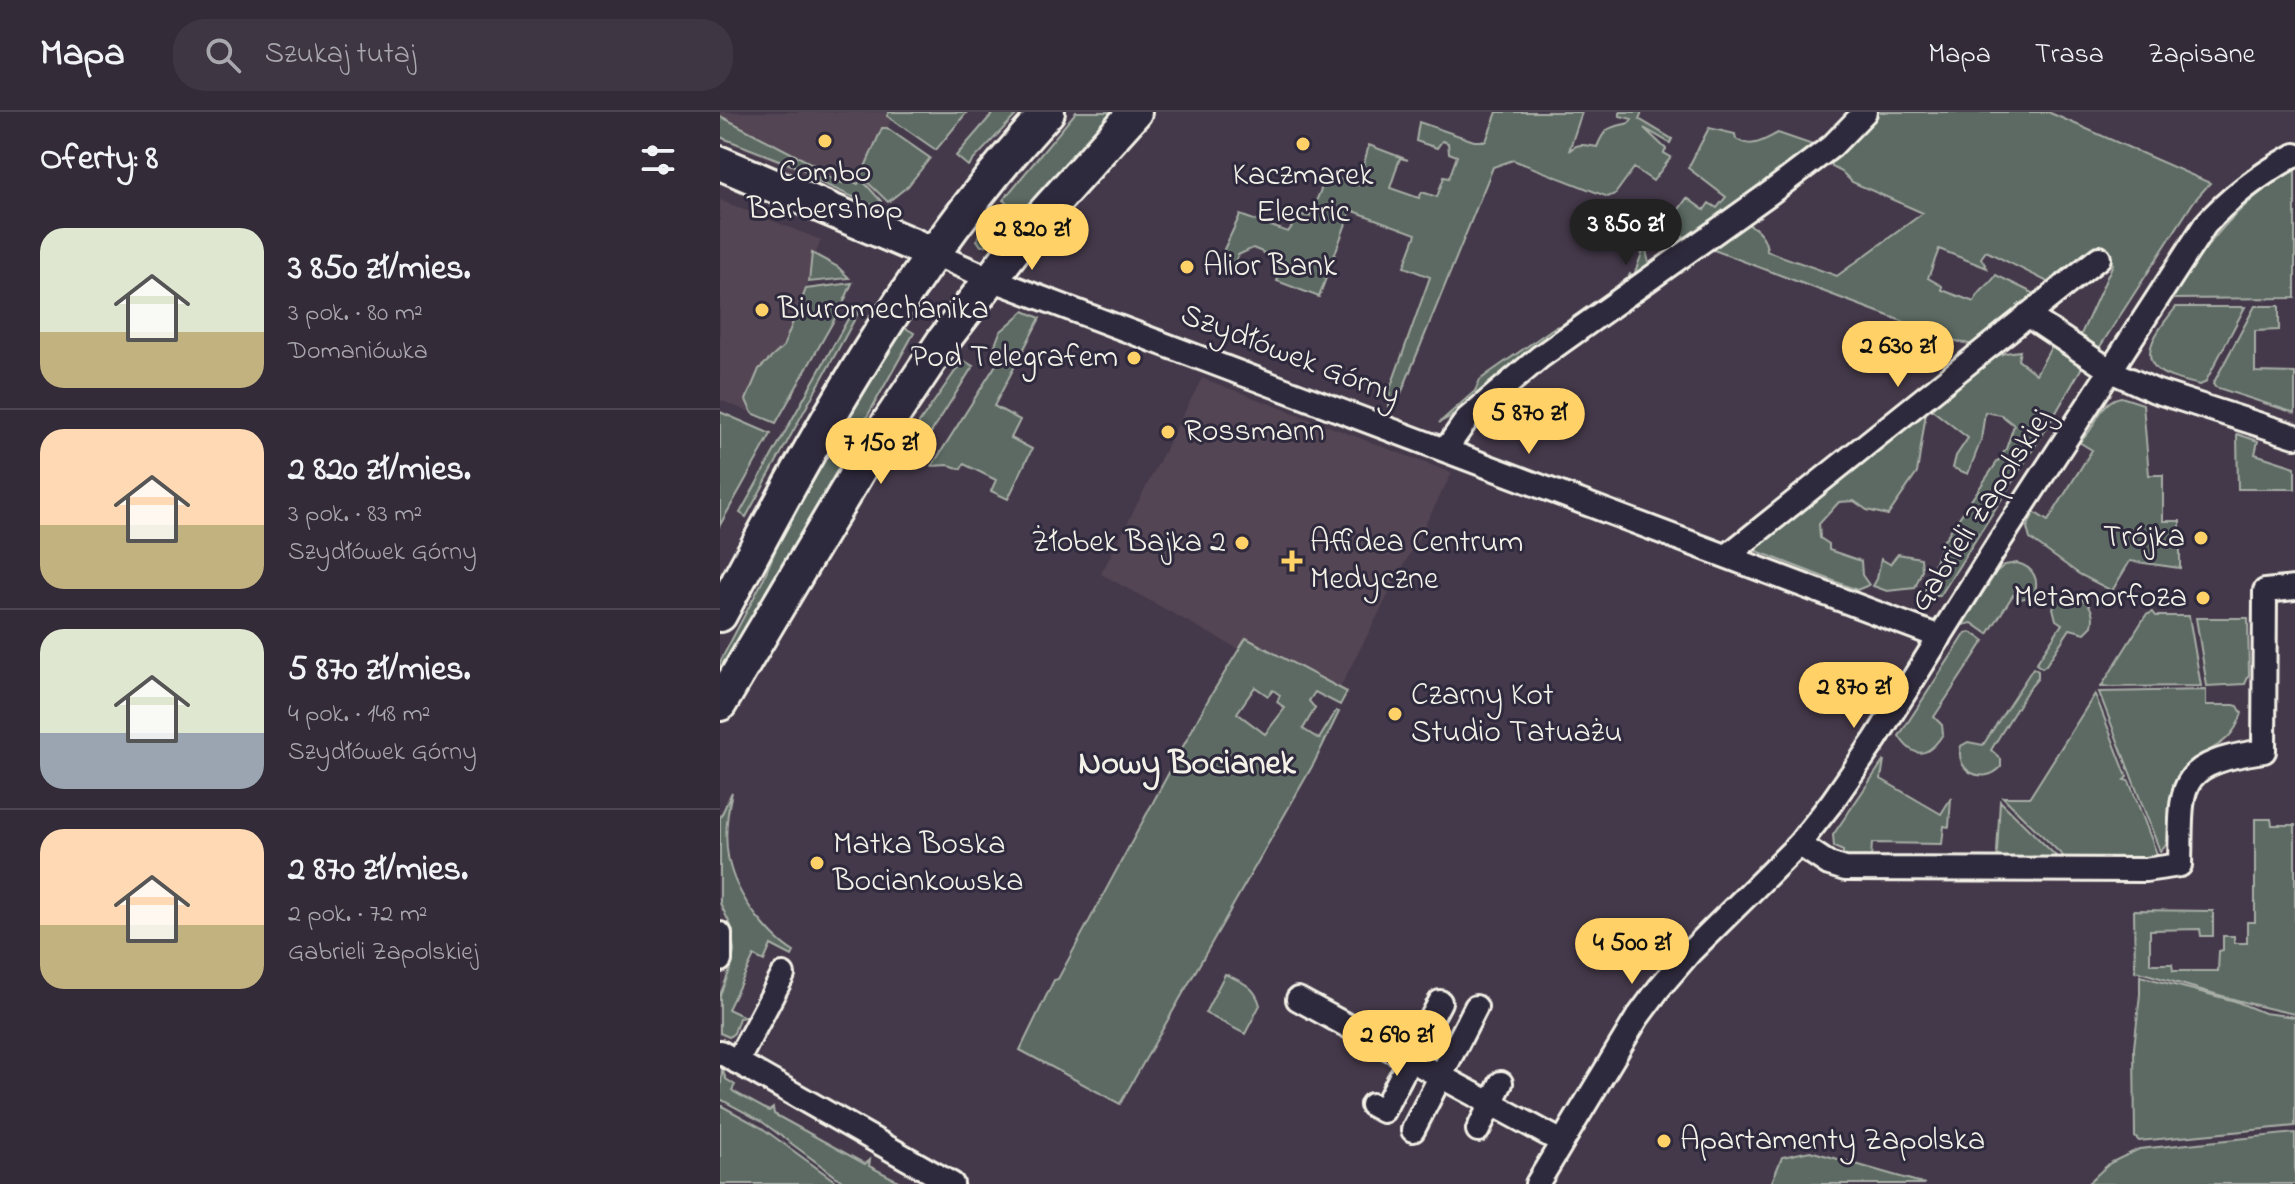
<!DOCTYPE html>
<html lang="pl">
<meta charset="utf-8">
<style>
body{margin:0;font-family:"Indie Flower",sans-serif;background:#3e3743;color:#f1f3f6;height:100vh;display:flex;flex-direction:column;font-size:30px;white-space:nowrap}
*{box-sizing:border-box;margin:0}
p{font-size:26px;color:#a9a7ae}
.icon{flex:none;width:44px;height:44px;fill:none;stroke:currentColor;stroke-width:2;stroke-linecap:round;stroke-linejoin:round}
.map{position:relative;flex:1;overflow:hidden}
.panel{display:flex;flex-direction:column;background:#332b38;width:720px}
.panel>*{flex:none}
.price{position:absolute;translate:-50% -68px;padding:0 18px;border-radius:28px;background:#ffd166;color:#111;font-size:26px;line-height:52px;filter:drop-shadow(0 2px 4px #0008)}
.price::after{content:'';position:absolute;left:50%;top:48px;width:24px;height:18px;margin-left:-12px;background:inherit;clip-path:polygon(0 0,100% 0,50% 100%)}
.price.on{background:#222;color:#fff}
ul{padding:0;list-style:none}
li{display:flex;align-items:center;gap:24px;height:200px;padding:0 40px}
li+li{border-top:2px solid #4e4753}
li span{display:grid;place-items:center;flex:none;width:224px;height:160px;border-radius:24px;color:#555}
li>.icon{margin-inline-start:auto}
span .icon{width:96px;height:96px;fill:#fffc;stroke-width:1}
li b{font-size:34px}
h2{display:flex;justify-content:space-between;align-items:center;height:96px;padding:0 40px;font-size:34px}
header{display:flex;align-items:center;gap:48px;box-sizing:border-box;height:112px;padding:0 40px;background:#332b38;border-bottom:2px solid #4e4753}
header strong{font-size:38px}
nav{display:flex;gap:44px;margin-inline-start:auto;font-size:28px}
.search{width:560px;height:72px;background:#3e3743;display:flex;align-items:center;gap:20px;box-sizing:border-box;padding:0 28px;border-radius:32px;color:#a9a7ae;font-size:30px}
main{display:flex;flex:1;min-height:0}
.map>svg:first-child{display:block}
.built{fill:#534453}
.green{fill:#5b6b63;stroke:#a8aea6;stroke-width:2;fill-rule:evenodd}
.lines{fill:none;stroke-linecap:round;stroke-linejoin:round}
.street-casing{stroke:#f4f1e8;stroke-width:28}
.secondary-casing{stroke:#f4f1e8;stroke-width:38}
.street{stroke:#2f2a3d;stroke-width:22}
.secondary{stroke:#2f2a3d;stroke-width:32}
.poi-dot{fill:#ffd166;stroke:#2f2a3d;stroke-width:3}
.labels{text-anchor:middle;dominant-baseline:central;stroke-width:6;stroke-linejoin:round;paint-order:stroke}
.poi-label{font-size:32px;fill:#f4f1e8;stroke:#2f2a3d;text-anchor:start}
.street-label{font-size:32px;fill:#f4f1e8;stroke:#2f2a3d}
.neighbourhood-label{font-size:34px;font-weight:bold;fill:#f4f1e8;stroke:#2f2a3d}
</style>
<header>
<strong>Mapa</strong>
<div class="search"><svg class="icon" aria-label="search" viewBox="0 0 24 24"><circle cx="10" cy="10" r="6"/><path d="M15 15l6 6"/></svg>Szukaj tutaj</div>
<nav><a>Mapa</a><a>Trasa</a><a>Zapisane</a></nav>
</header>
<main>
<section class="panel">
<h2>Oferty: 8<svg class="icon" aria-label="filters" viewBox="0 0 24 24"><path d="M4 7h16M4 17h16"/><circle cx="9" cy="7" r="2"/><circle cx="15" cy="17" r="2"/></svg></h2>
<ul>
<li><span style="background:linear-gradient(#dfe7d0 65%,#c2b280 0)"><svg class="icon" aria-label="home" viewBox="0 0 24 24"><path d="M3 11l9-7 9 7M6 9v11h12V9"/></svg></span><div><b>3 850 zł/mies.</b><p>3 pok. · 80 m²</p><p>Domaniówka</p></div></li>
<li><span style="background:linear-gradient(#ffd9b3 60%,#c2b280 0)"><svg class="icon" aria-label="home" viewBox="0 0 24 24"><path d="M3 11l9-7 9 7M6 9v11h12V9"/></svg></span><div><b>2 820 zł/mies.</b><p>3 pok. · 83 m²</p><p>Szydłówek Górny</p></div></li>
<li><span style="background:linear-gradient(#dfe7d0 65%,#9aa5b1 0)"><svg class="icon" aria-label="home" viewBox="0 0 24 24"><path d="M3 11l9-7 9 7M6 9v11h12V9"/></svg></span><div><b>5 870 zł/mies.</b><p>4 pok. · 148 m²</p><p>Szydłówek Górny</p></div></li>
<li><span style="background:linear-gradient(#ffd9b3 60%,#c2b280 0)"><svg class="icon" aria-label="home" viewBox="0 0 24 24"><path d="M3 11l9-7 9 7M6 9v11h12V9"/></svg></span><div><b>2 870 zł/mies.</b><p>2 pok. · 72 m²</p><p>Gabrieli Zapolskiej</p></div></li>
</ul>
</section>
<div class="map">
<svg width="1575" height="1072" viewBox="0 0 1575 1072">
<rect width="100%" height="100%" fill="#44394a"/>
<filter id="ink" filterUnits="userSpaceOnUse"><feTurbulence type="fractalNoise" baseFrequency=".0125" numOctaves="2"/><feDisplacementMap in="SourceGraphic" scale="16" xChannelSelector="R" yChannelSelector="G"/><feConvolveMatrix kernelMatrix="1 2 1 2 8 2 1 2 1" color-interpolation-filters="sRGB"/></filter>
<g filter="url(#ink)">
<path class="built" d="M0,0H174L140,86L0,26Z
M0,88L101,128L96,141H92L89,170L63,235L39,257L26,288L32,301L0,288Z
M482,266L732,361L613,589L381,462Z"/>
<path class="green" d="M169,0H247L216,38L167,4Z
M274,0H299L248,54L236,44Z
M356,0H393L304,103L283,88Z
M777,0H862L849,39C857,30 867,33 877,35C886,13 890,16 909,11L912,7L900,4V0H922L919,7L952,27L950,31L924,16L946,37L944,41L951,45L933,69L914,56L895,82L888,85L793,48L773,55L678,289L669,294L670,277L710,165L684,155L696,122L631,98L599,185L557,169L561,159L554,145L533,136L518,143L514,153L499,148L520,103L568,120L580,103L590,104L604,70L616,66L638,73L649,33L688,48L680,46L670,76L699,86L702,80L717,85L724,65L729,66L737,44L729,41L728,31L722,29L717,36L696,29L699,10L754,29H766Z
M1146,0H1328L1490,71L1474,89L1372,247L1357,231L1393,152L1378,144L1331,178L1326,169L1266,139L1261,146L1267,156L1219,137L1208,166L1222,174V178L1254,190C1259,177 1269,175 1276,163L1319,184L1257,234L1232,228L991,137L1025,111C1038,116 1046,124 1047,139L1117,164L1203,101L1132,70L1122,60L1112,55V34Z
M0,4L96,54L92,61L0,25Z
M162,16H167L210,46L188,74L168,90L141,64Z
M989,16L1015,22L1016,27C1032,37 1042,29 1058,21L1093,33L974,124L947,126L936,118L935,104L950,110L967,86L984,98L989,91L997,96L1006,85L968,56Z
M1575,58V186L1450,187C1486,133 1517,90 1575,58Z
M101,62L122,71L125,66L138,72L141,67L161,89L158,96L97,69Z
M275,100L294,116L276,132L261,134L257,128L259,121Z
M925,133L929,152L794,252L733,303L719,311L755,279L760,268L769,261L835,215L840,214L908,166L910,162L914,163Z
M92,141L118,155L129,166L89,170Z
M132,171L123,192L56,311L32,301L26,288L39,257L63,235L86,177Z
M143,192L26,405L20,401L133,198Z
M1535,194H1559V218L1535,219V260L1575,261V301L1495,275L1493,272Z
M1456,195H1525L1485,271L1479,273C1467,269 1446,266 1437,257C1417,239 1445,210 1456,195Z
M304,199L320,206L274,294L300,308L291,326L312,337L288,387L271,379L276,368L244,352L241,357L229,353L212,354L277,251L273,238L280,220Z
M182,214L194,221L0,567V550L42,470L81,377Z
M1332,234L1349,239L1365,250L1334,304L1220,484H1203L1222,431L1286,337L1294,313L1281,303L1265,300L1261,328L1248,362L1233,356L1236,344L1248,326L1207,294L1197,361L1168,403L1147,398L1134,389L1119,390L1099,412L1100,426L1109,432V438L1141,449L1142,463L1149,473L1137,478L1034,438L1035,428L1255,252L1285,241L1300,239L1298,248L1316,262Z
M243,248L253,254L192,351L180,343L197,314Z
M1401,285L1423,292L1429,363H1443V409H1460V456L1410,449L1392,479L1359,462L1310,427L1307,416L1314,400L1328,409L1372,338L1359,330C1377,318 1378,289 1401,285Z
M0,300L51,322L0,413Z
M1517,322L1538,329L1535,342L1575,355V377H1518Z
M1178,442L1201,446L1202,458L1195,476L1167,479L1153,474L1157,467L1161,447L1170,452Z
M1297,451C1313,455 1321,468 1313,484L1301,487L1293,483L1268,522L1252,511L1242,513L1277,459L1285,453Z
M1349,485C1366,484 1376,497 1372,514L1365,521L1350,517L1326,553L1322,556L1316,552L1342,512L1336,508L1333,496L1337,489Z
M1433,500L1436,504H1469L1481,574L1381,575L1426,503Z
M1476,506H1528L1529,563L1525,572L1487,574Z
M1251,520L1264,529L1214,605L1222,613L1223,622C1209,644 1195,649 1179,624L1246,521Z
M526,526L627,580L620,593L595,580L589,589L595,596L583,617L599,627L616,599L619,600L594,651L400,992L300,938L334,868L338,867L488,588ZM535,575L548,584L553,578L560,583L557,590L565,596L545,622L517,601Z
M1313,556L1318,559V566L1307,579L1271,638L1281,647V655C1263,674 1234,659 1241,634L1248,630L1263,633Z
M1486,578V593H1514L1518,594L1522,601C1509,643 1474,635 1462,662C1450,686 1463,716 1440,739L1379,580Z
M1375,582L1407,665L1404,668L1409,669L1437,742L1428,747L1347,748L1283,685H1310Z
M1164,648L1161,667L1221,702L1231,686L1229,715L1224,714L1222,732L1152,731L1151,746L1123,747V739L1114,735L1113,723Z
M12,680C0,731 6,765 37,805C48,818 59,831 74,840L72,844L51,833L44,849L34,844L8,897L25,905L19,906L14,921L9,925L0,921V883L12,853L14,839L11,814L0,791V706Z
M1280,689L1341,749L1278,746L1277,740Z
M1535,707H1551L1552,713H1575V902C1522,892 1468,873 1415,859L1414,798L1493,799V824H1481L1480,817L1430,818V852H1452L1453,859H1498L1499,839L1503,838V824H1514V831H1527V810H1535Z
M505,862C522,870 535,874 540,893L525,922L485,901Z
M1420,864L1515,889L1544,901L1575,905V1014L1419,1029L1415,1025L1414,936L1420,882Z
M2,957L6,967L15,973L12,978L14,980L49,999L53,996L54,1002L145,1052L150,1048L149,1054L184,1072H126L41,1009L0,987Z
M0,993L42,1016L119,1072H0Z
M1575,1021V1072H1367L1390,1051L1419,1037Z
M1090,1039L1205,1072H1051L1062,1045Z"/>
<g class="lines">
<defs>
<path id="street" d="M212,141L271,167L1220,525
M1307,203L1391,259L1435,279L1575,324
M726,337L747,307L820,245L1050,81L1112,34L1145,0
M1007,444L1379,146
M1079,732L1109,752L1125,757L1425,758L1460,753C1462,672 1453,652 1544,639L1545,479L1575,476
M0,822V848
M578,887L842,1030
M0,940L232,1072
M17,950L63,863
M652,993L663,999L720,890
M693,1018L756,895
M758,1018L781,971
M817,1072L917,906L940,875L970,840L1079,732L1112,690L1155,628L1281,427L1485,113C1511,83 1541,62 1575,43"/>
<path id="secondary" d="M0,51L212,141
M0,503C94,327 191,147 328,0
M0,592L153,334L223,229L309,118L415,0"/>
</defs>
<use href="#street" class="street-casing"/>
<use href="#secondary" class="secondary-casing"/>
<use href="#street" class="street"/>
<use href="#secondary" class="secondary"/>
</g>
</g>
<g class="poi-dot">
<circle cx="105" cy="29" r="8"/>
<circle cx="583" cy="32" r="8"/>
<circle cx="467" cy="155" r="8"/>
<circle cx="42" cy="198" r="8"/>
<circle cx="414" cy="246" r="8"/>
<circle cx="448" cy="320" r="8"/>
<circle cx="1481" cy="426" r="8"/>
<circle cx="522" cy="431" r="8"/>
<path d="M568 437h8v8h8v8h-8v8h-8v-8h-8v-8h8z"/>
<circle cx="1483" cy="486" r="8"/>
<circle cx="675" cy="602" r="8"/>
<circle cx="97" cy="751" r="8"/>
<circle cx="944" cy="1029" r="8"/>
</g>
<g class="labels">
<g class="poi-label">
<text x="105" y="61" text-anchor="middle">Combo<tspan x="105" dy="37">Barbershop</tspan></text>
<text x="583" y="64" text-anchor="middle">Kaczmarek<tspan x="583" dy="37">Electric</tspan></text>
<text x="483" y="155">Alior Bank</text>
<text x="58" y="198">Biuromechanika</text>
<text x="398" y="246" text-anchor="end">Pod Telegrafem</text>
<text x="464" y="320">Rossmann</text>
<text x="1465" y="426" text-anchor="end">Trójka</text>
<text x="506" y="431" text-anchor="end">Żłobek Bajka 2</text>
<text x="590" y="431">Affidea Centrum<tspan x="590" dy="37">Medyczne</tspan></text>
<text x="1467" y="486" text-anchor="end">Metamorfoza</text>
<text x="691" y="584">Czarny Kot<tspan x="691" dy="37">Studio Tatuażu</tspan></text>
<text x="113" y="733">Matka Boska<tspan x="113" dy="37">Bociankowska</tspan></text>
<text x="960" y="1029">Apartamenty Zapolska</text>
</g>
<g class="street-label">
<text transform="translate(570 244) rotate(21)">Szydłówek Górny</text>
<text transform="translate(1262 399) rotate(-57)">Gabrieli Zapolskiej</text>
</g>
<g class="neighbourhood-label">
<text x="467" y="653">Nowy Bocianek</text>
</g>
</g>
</svg>
<b class="price on" style="left:906px;top:155px">3 850 zł</b>
<b class="price" style="left:312px;top:160px">2 820 zł</b>
<b class="price" style="left:1178px;top:277px">2 630 zł</b>
<b class="price" style="left:809px;top:344px">5 870 zł</b>
<b class="price" style="left:161px;top:374px">7 150 zł</b>
<b class="price" style="left:1134px;top:618px">2 870 zł</b>
<b class="price" style="left:912px;top:874px">4 500 zł</b>
<b class="price" style="left:677px;top:966px">2 690 zł</b>
</div>
</main>
